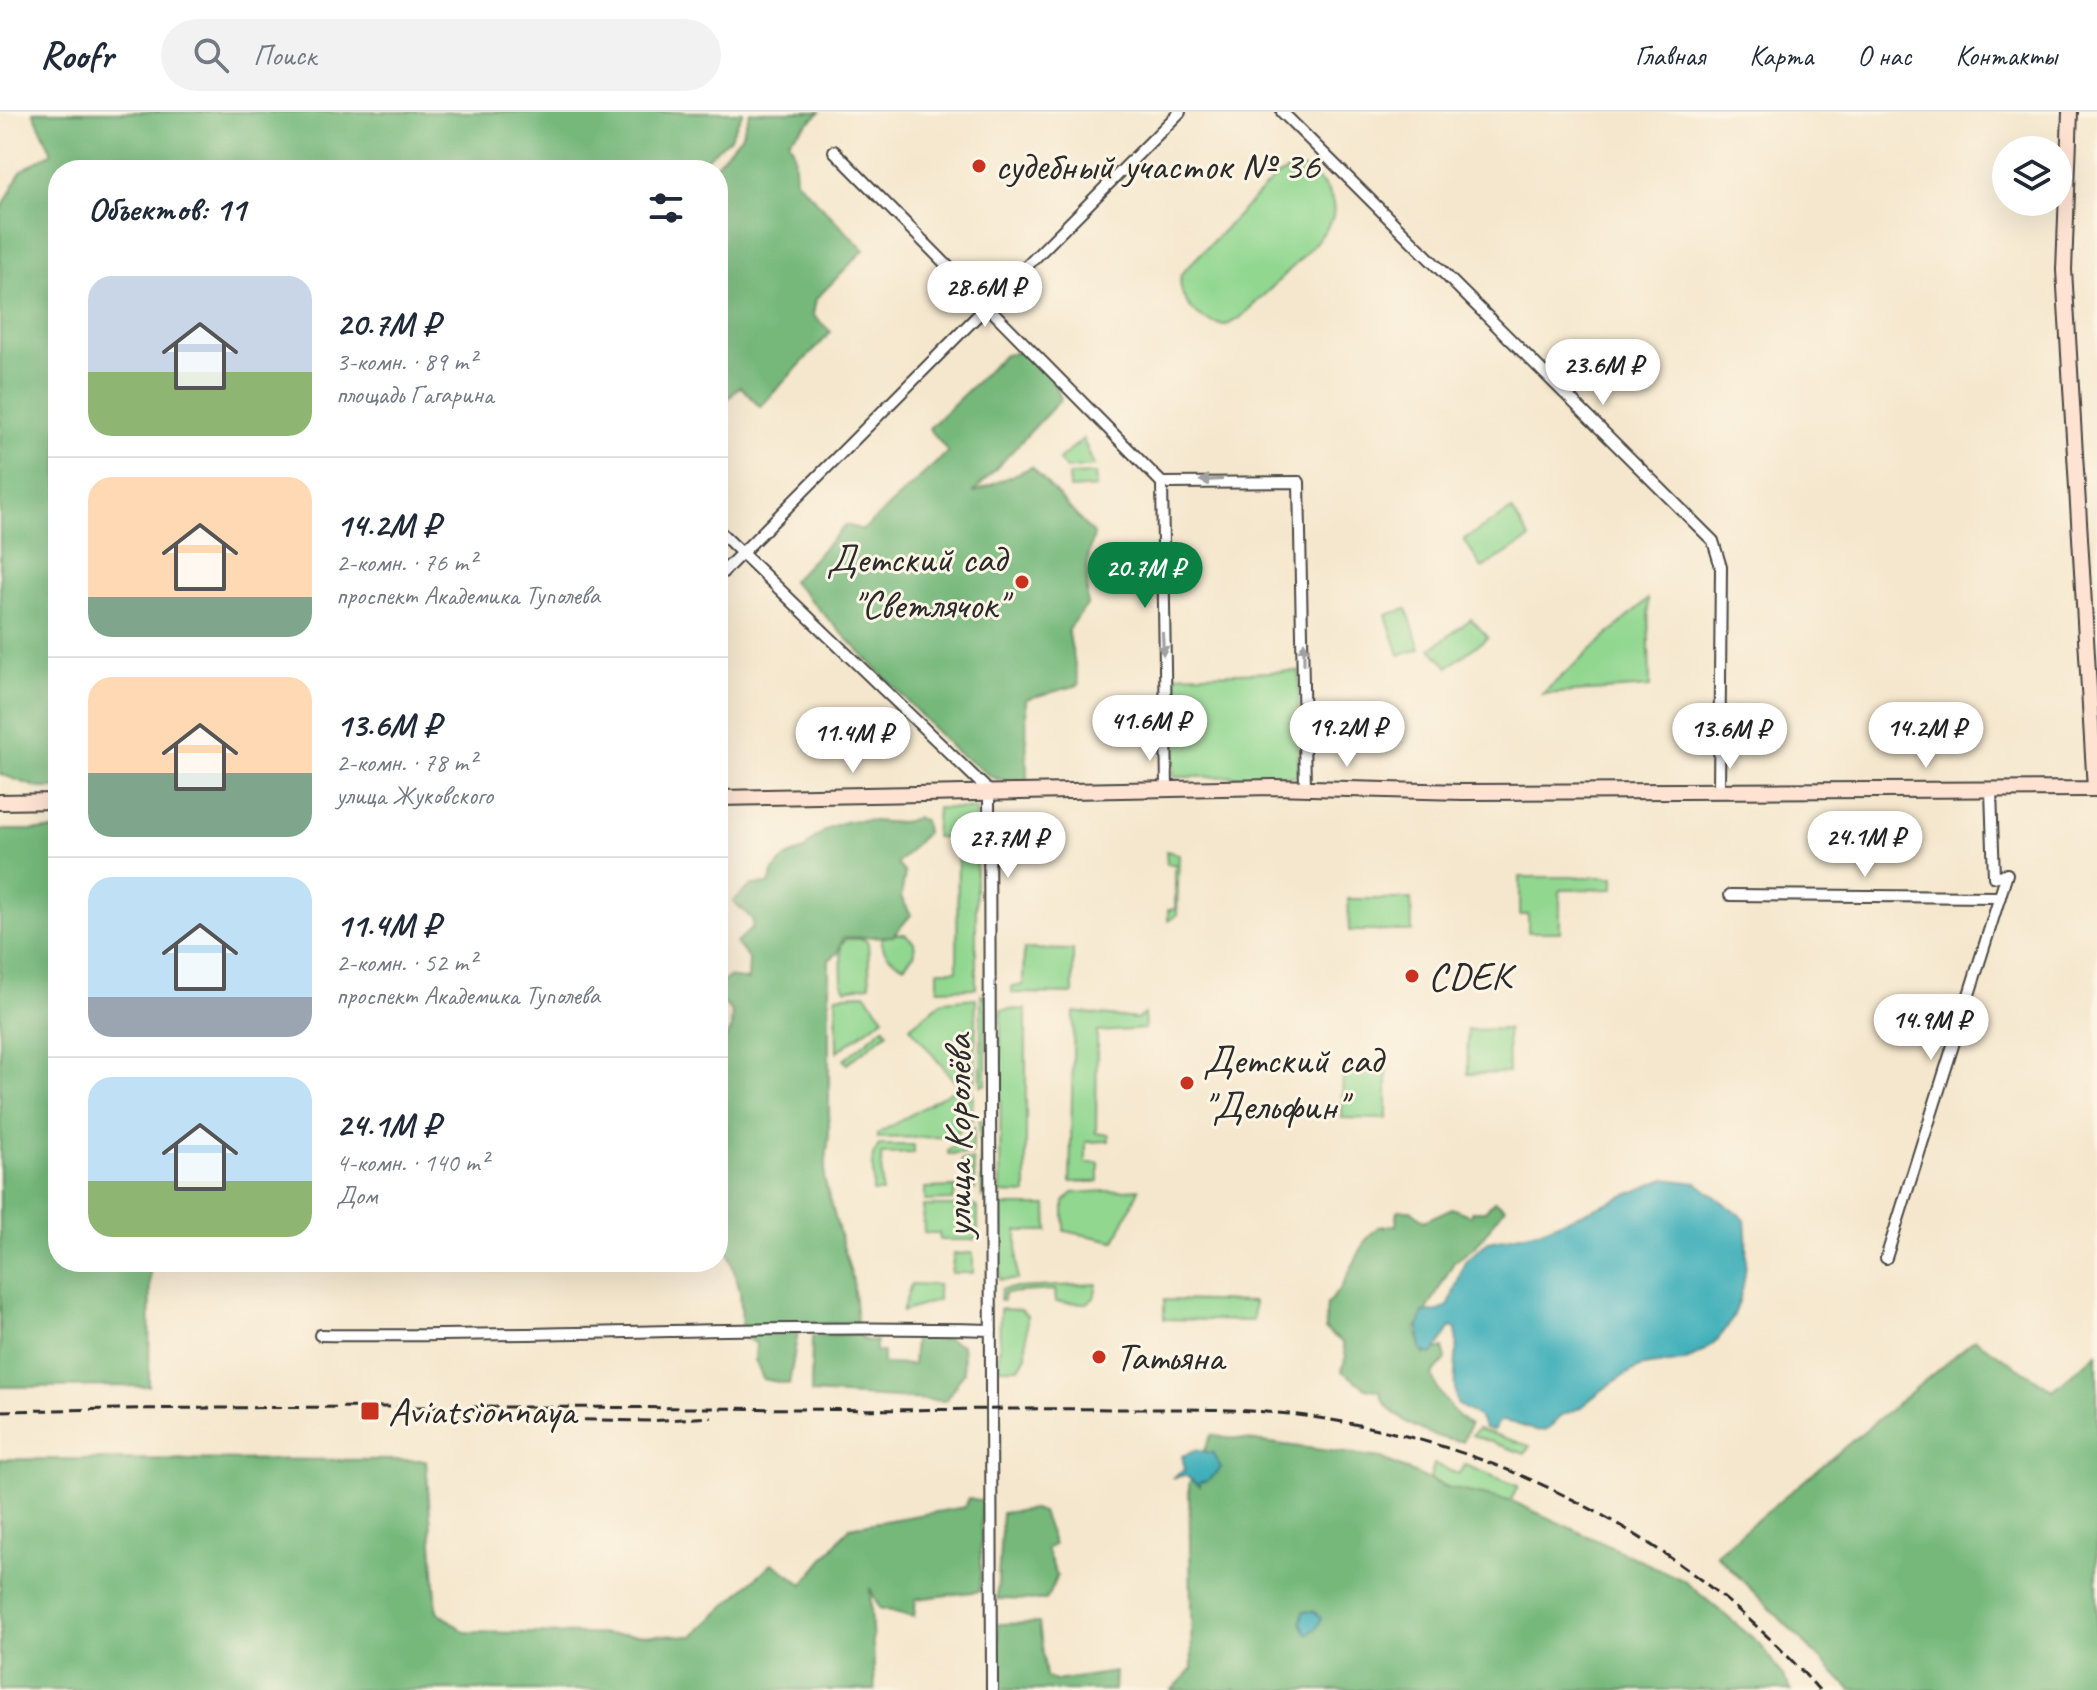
<!DOCTYPE html>
<html lang="ru">
<meta charset="utf-8">
<style>
body{margin:0;font-family:Caveat,sans-serif;background:#f2f2f3;color:#1f2937;height:100vh;display:flex;flex-direction:column;font-size:30px;white-space:nowrap}
*{box-sizing:border-box;margin:0}
p{font-size:26px;color:#747a83}
.icon{flex:none;width:44px;height:44px;fill:none;stroke:currentColor;stroke-width:2;stroke-linecap:round;stroke-linejoin:round}
.map{position:relative;flex:1;overflow:hidden}
.drawer{position:absolute;left:48px;top:48px;width:680px;height:1112px;display:flex;flex-direction:column;background:#fff;border-radius:32px;box-shadow:0 8px 32px #0002}
.drawer>*{flex:none}
.controls{position:absolute;left:1992px;top:24px;display:grid;gap:16px}
.controls a{display:grid;place-items:center;width:80px;height:80px;border-radius:50%;background:#fff;box-shadow:0 8px 32px #0002;font-size:40px}
.price{position:absolute;translate:-50% -68px;padding:0 18px;border-radius:28px;background:#fff;color:#222;font-size:26px;line-height:52px;filter:drop-shadow(0 2px 4px #0008)}
.price::after{content:'';position:absolute;left:50%;top:48px;width:24px;height:18px;margin-left:-12px;background:inherit;clip-path:polygon(0 0,100% 0,50% 100%)}
.price.current{background:#0b8043;color:#fff}
ul{padding:0;list-style:none}
li{display:flex;align-items:center;gap:24px;height:200px;padding:0 40px}
li+li{border-top:2px solid #e0e1e3}
li span{display:grid;place-items:center;flex:none;width:224px;height:160px;border-radius:24px;color:#555}
li>.icon{margin-inline-start:auto}
span .icon{width:96px;height:96px;fill:#fffc;stroke-width:1}
li b{font-size:34px}
h2{display:flex;justify-content:space-between;align-items:center;height:96px;padding:0 40px;font-size:34px}
header{display:flex;align-items:center;gap:48px;box-sizing:border-box;height:112px;padding:0 40px;background:#fff;border-bottom:2px solid #e0e1e3}
header strong{font-size:38px}
nav{display:flex;gap:44px;margin-inline-start:auto;font-size:28px}
.search{width:560px;height:72px;background:#f2f2f3;display:flex;align-items:center;gap:20px;box-sizing:border-box;padding:0 28px;border-radius:44px;color:#747a83;font-size:30px}
.map>svg:first-child{display:block}
.green{fill:#91d790;stroke:#5e815e;stroke-width:2}
.forest{fill:#74b87a;stroke:#507252;stroke-width:2}
.water{fill:#3eafb9;stroke:#346d72;stroke-width:2}
.lines{fill:none;stroke-linecap:round;stroke-linejoin:round}
.street-casing{stroke:#494743;stroke-width:14}
.secondary-casing{stroke:#494743;stroke-width:18}
.street{stroke:#fff;stroke-width:10}
.secondary{stroke:#fee3d2;stroke-width:14}
.rail{stroke:#2b2b2b;stroke-width:3;stroke-dasharray:12 6;stroke-linecap:butt}
.oneway{fill:#a0a0a0}
.poi-dot{fill:#c8321e;stroke:#fcf5e5;stroke-width:3}
.labels{text-anchor:middle;dominant-baseline:central;stroke-width:6;stroke-linejoin:round;paint-order:stroke}
.poi-label{font-size:40px;fill:#2b2b2b;stroke:#fcf5e5;text-anchor:start}
.street-label{font-size:40px;fill:#2b2b2b;stroke:#fcf5e5}
</style>
<header>
<strong>Roofr</strong>
<div class="search"><svg class="icon" aria-label="search" viewBox="0 0 24 24"><circle cx="10" cy="10" r="6"/><path d="M15 15l6 6"/></svg>Поиск</div>
<nav><a>Главная</a><a>Карта</a><a>О нас</a><a>Контакты</a></nav>
</header>
<div class="map">
<svg width="2097" height="1578" viewBox="0 0 2097 1578">
<rect width="100%" height="100%" fill="#fcf5e5"/>
<filter id="ink" filterUnits="userSpaceOnUse"><feTurbulence type="fractalNoise" baseFrequency=".0125" numOctaves="2"/><feDisplacementMap in="SourceGraphic" scale="16" xChannelSelector="R" yChannelSelector="G"/><feConvolveMatrix kernelMatrix="1 2 1 2 8 2 1 2 1" color-interpolation-filters="sRGB"/></filter>
<filter id="wash" filterUnits="userSpaceOnUse"><feTurbulence type="fractalNoise" baseFrequency=".006" numOctaves="4" result="noise"/><feDisplacementMap in="SourceGraphic" scale="32" xChannelSelector="R" yChannelSelector="G"/><feGaussianBlur stdDeviation="1.8" result="paint"/><feColorMatrix in="noise" values="0 0 0 0 0 0 0 0 0 0 0 0 0 0 0 0 0 1.4 0 .05"/><feComposite in="paint" operator="in"/></filter>
<g filter="url(#wash)">
<rect width="100%" height="100%" fill="#f5e7cd"/>
<path class="green" d="M1292,57H1305C1321,68 1337,83 1333,104C1329,124 1258,188 1240,206L1227,213C1200,212 1176,189 1181,162L1275,65Z
M1083,327L1094,354L1066,357L1059,348Z
M1095,362L1096,375L1070,377L1069,363Z
M1512,398L1530,427L1482,456L1464,427Z
M1648,487L1650,575L1542,582Z
M1407,497L1420,537L1399,543L1386,503Z
M1471,507L1488,525L1448,555L1431,537Z
M1299,559L1298,664L1174,665L1173,563Z
M937,696L976,697V876L938,877V858H957L958,726L935,725Z
M1166,739L1179,742L1177,803L1168,809V798L1175,797V752H1167Z
M1520,765H1614V777L1560,778V820H1528V803H1520Z
M1348,787H1411L1412,819H1349Z
M895,822H905L914,830L915,841L904,854C890,846 883,843 881,826Z
M846,827H864L868,831L870,873L846,877L842,871L841,832Z
M1024,837L1073,838V882L1012,881V874L1023,873Z
M865,881L884,905L837,940L836,884Z
M981,882L986,884V972L981,974Z
M976,886L975,970L973,974L956,971L910,915L943,889Z
M1026,897V1082L1000,1081L1001,898Z
M1074,900L1137,907L1144,902L1145,917L1097,920L1096,1021L1109,1023V1029L1086,1030V1051H1099V1070H1070Z
M884,915L888,920L847,952L844,948Z
M1507,917L1508,961L1468,962L1467,918Z
M1343,955L1387,956V1007L1342,1006Z
M953,978L973,980L972,1008L952,1025L877,1026V1022Z
M979,1008L985,1011L986,1082L982,1086Z
M974,1015L972,1042H948V1039Z
M879,1033H914V1041L881,1042L882,1080H873V1043Z
M962,1048H973L975,1077L963,1066Z
M956,1075L953,1088L925,1089V1076Z
M1139,1077L1115,1129L1064,1119V1090L1073,1081Z
M923,1094H975L978,1097V1124L974,1128H940L939,1121H924Z
M1000,1094H1047L1048,1119H1017V1168H1000Z
M973,1141V1161H951L954,1142Z
M911,1172L938,1173V1188L902,1200Z
M1097,1172L1094,1186L1087,1191L1056,1190L1055,1178L1004,1181L1003,1189L1000,1188L1001,1177Z
M1164,1188L1254,1190L1253,1209L1164,1207Z
M1000,1197L1021,1198L1027,1204L1026,1244L1019,1256H999Z
M1478,1317L1530,1334L1525,1342L1472,1323Z
M1434,1352L1458,1362L1465,1353L1518,1374L1510,1390L1454,1378L1430,1367Z"/>
<path class="forest" d="M33,0H743L730,26L693,58H58V676H39L0,662V100L21,59L52,40Z
M750,0H820L789,28L794,39L796,68L864,138L816,187L813,203L831,220L760,295L740,274L718,298V58H711L741,24Z
M1028,238L1050,260L1061,287L973,381L1032,355L1094,423L1088,446L1087,493L1068,518L1079,573L1026,587L1027,669L1011,671L992,665L955,639L792,469L846,413L863,418L948,340L929,316L1004,243Z
M916,706L924,708L926,721L897,752L905,761L901,785L911,803L893,824L843,826L838,841L829,848V1024L824,1066L853,1169L857,1210L799,1214L789,1272L763,1267L755,1248L756,1231L743,1225L740,1179L726,1132L728,1104L718,1101V937L731,918L732,899L718,887V874L729,865L748,868L749,847L736,831L752,816V807L733,789L752,773L769,772C775,751 785,743 805,738C811,727 818,724 828,717C861,697 887,719 916,706Z
M0,718H58V1150H150L149,1274L0,1275Z
M1494,1089L1505,1095L1476,1134L1454,1150L1416,1218L1424,1243L1443,1236L1446,1247L1432,1263C1435,1278 1455,1304 1470,1313L1463,1329C1438,1330 1384,1305 1380,1279L1366,1276L1342,1259L1346,1245L1343,1231L1325,1217L1327,1192L1341,1176L1366,1128L1378,1115L1396,1113L1398,1098H1411L1424,1109L1452,1096L1471,1104V1099H1485Z
M858,1222L864,1228L876,1229V1240H883V1252L913,1253L915,1223L941,1225L962,1233L964,1260L945,1289L811,1281L812,1224Z
M1975,1227L2053,1278L2097,1241V1578H1851L1716,1442Z
M1211,1323L1381,1346L1445,1375L1514,1390L1683,1468L1761,1533L1792,1578H1172L1192,1557L1189,1372Z
M0,1347L426,1348L437,1499L465,1520L693,1524L772,1451L803,1472L850,1415L965,1395L969,1386L982,1389L980,1479L916,1487L914,1505L879,1496L870,1476L875,1578H0Z
M1033,1397L1042,1400L1054,1433L1046,1437L1057,1464L1046,1488L997,1487L1002,1401Z
M1039,1511L1046,1565L1055,1569L1115,1560L1114,1578H999L998,1512Z"/>
<path class="water" d="M1665,1067L1697,1071L1745,1107C1750,1160 1744,1226 1686,1248C1671,1253 1652,1250 1638,1256C1617,1266 1600,1279 1582,1294C1576,1299 1567,1300 1561,1304C1556,1308 1552,1314 1547,1317C1534,1323 1514,1308 1500,1309L1493,1318L1485,1316L1479,1305L1457,1292C1451,1267 1459,1243 1456,1217L1451,1215L1433,1242L1421,1239L1419,1214L1423,1201L1439,1199L1449,1193L1465,1149L1488,1130L1539,1119Z
M1196,1338L1213,1341L1221,1356L1207,1369L1200,1370V1374L1185,1363L1172,1366L1185,1357L1182,1344Z
M1314,1499L1321,1506L1317,1516L1307,1522L1301,1511L1303,1500Z"/>
</g>
<g filter="url(#ink)">
<g class="lines">
<defs>
<path id="street" d="M1282,0L1713,429L1721,455L1719,678
M834,39L1162,371
M1162,371L1299,370L1305,675
M1162,371L1167,676
M718,418L989,679L992,1578
M718,465L1180,0
M1730,783L2000,785
M1886,1146L2007,762L1994,765L1991,679
M320,1223C543,1226 767,1212 991,1218"/>
<path id="secondary" d="M2070,0L2064,158L2095,677
M718,686L1273,675L1462,680L2097,677
M0,690L58,689"/>
</defs>
<use href="#street" class="street-casing"/>
<use href="#secondary" class="secondary-casing"/>
<use href="#street" class="street"/>
<use href="#secondary" class="secondary"/>
<path class="rail" d="M0,1299C268,1294 534,1294 802,1297C907,1299 1012,1296 1117,1297C1174,1297 1232,1296 1289,1302C1491,1325 1684,1424 1819,1578
M404,1304L650,1309L712,1305"/>
</g>
<defs><path id="oneway-solid" d="M-6-.8H1V-3.2L6.5 0L1 3.2V.8H-6Z" transform="scale(2)"/></defs>
<g class="oneway">
<use href="#oneway-solid" transform="translate(1211 368) rotate(177)"/>
<use href="#oneway-solid" transform="translate(1163 532) rotate(88)"/>
<use href="#oneway-solid" transform="translate(1304 541) rotate(-90)"/>
</g>
</g>
<g class="poi-dot">
<circle cx="979" cy="54" r="8"/>
<circle cx="1022" cy="470" r="8"/>
<circle cx="1412" cy="864" r="8"/>
<circle cx="1187" cy="971" r="8"/>
<circle cx="1099" cy="1245" r="8"/>
<rect x="360" y="1289" width="20" height="20" rx="4"/>
</g>
<g class="labels">
<g class="poi-label">
<text x="995" y="54">судебный участок № 36</text>
<text x="1006" y="447" text-anchor="end">Детский сад<tspan x="1006" dy="46">"Светлячок"</tspan></text>
<text x="1428" y="864">CDEK</text>
<text x="1203" y="948">Детский сад<tspan x="1203" dy="46">"Дельфин"</tspan></text>
<text x="1115" y="1245">Татьяна</text>
<text x="388" y="1299">Aviatsionnaya</text>
</g>
<g class="street-label">
<text transform="translate(958 1024) rotate(-90)">улица Королёва</text>
</g>
</g>
</svg>
<div class="controls">
<a><svg class="icon" aria-label="layers" viewBox="0 0 24 24"><path d="M12 4l9 5-9 5-9-5zM3 14l9 5 9-5"/></svg></a>
</div>
<b class="price" style="left:985px;top:217px">28.6M ₽</b>
<b class="price" style="left:1603px;top:295px">23.6M ₽</b>
<b class="price current" style="left:1145px;top:498px">20.7M ₽</b>
<b class="price" style="left:1150px;top:651px">41.6M ₽</b>
<b class="price" style="left:1347px;top:657px">19.2M ₽</b>
<b class="price" style="left:1926px;top:658px">14.2M ₽</b>
<b class="price" style="left:1730px;top:659px">13.6M ₽</b>
<b class="price" style="left:853px;top:663px">11.4M ₽</b>
<b class="price" style="left:1865px;top:767px">24.1M ₽</b>
<b class="price" style="left:1008px;top:768px">27.7M ₽</b>
<b class="price" style="left:1931px;top:950px">14.9M ₽</b>
<section class="drawer">
<h2>Объектов: 11<svg class="icon" aria-label="filters" viewBox="0 0 24 24"><path d="M4 7h16M4 17h16"/><circle cx="9" cy="7" r="2"/><circle cx="15" cy="17" r="2"/></svg></h2>
<ul>
<li><span style="background:linear-gradient(#c9d6e8 60%,#8fb573 0)"><svg class="icon" aria-label="home" viewBox="0 0 24 24"><path d="M3 11l9-7 9 7M6 9v11h12V9"/></svg></span><div><b>20.7M ₽</b><p>3-комн. · 89 m²</p><p>площадь Гагарина</p></div></li>
<li><span style="background:linear-gradient(#ffd9b3 75%,#7fa58c 0)"><svg class="icon" aria-label="home" viewBox="0 0 24 24"><path d="M3 11l9-7 9 7M6 9v11h12V9"/></svg></span><div><b>14.2M ₽</b><p>2-комн. · 76 m²</p><p>проспект Академика Туполева</p></div></li>
<li><span style="background:linear-gradient(#ffd9b3 60%,#7fa58c 0)"><svg class="icon" aria-label="home" viewBox="0 0 24 24"><path d="M3 11l9-7 9 7M6 9v11h12V9"/></svg></span><div><b>13.6M ₽</b><p>2-комн. · 78 m²</p><p>улица Жуковского</p></div></li>
<li><span style="background:linear-gradient(#bfe0f5 75%,#9aa5b1 0)"><svg class="icon" aria-label="home" viewBox="0 0 24 24"><path d="M3 11l9-7 9 7M6 9v11h12V9"/></svg></span><div><b>11.4M ₽</b><p>2-комн. · 52 m²</p><p>проспект Академика Туполева</p></div></li>
<li><span style="background:linear-gradient(#bfe0f5 65%,#8fb573 0)"><svg class="icon" aria-label="home" viewBox="0 0 24 24"><path d="M3 11l9-7 9 7M6 9v11h12V9"/></svg></span><div><b>24.1M ₽</b><p>4-комн. · 140 m²</p><p>Дом</p></div></li>
</ul>
</section>
</div>
